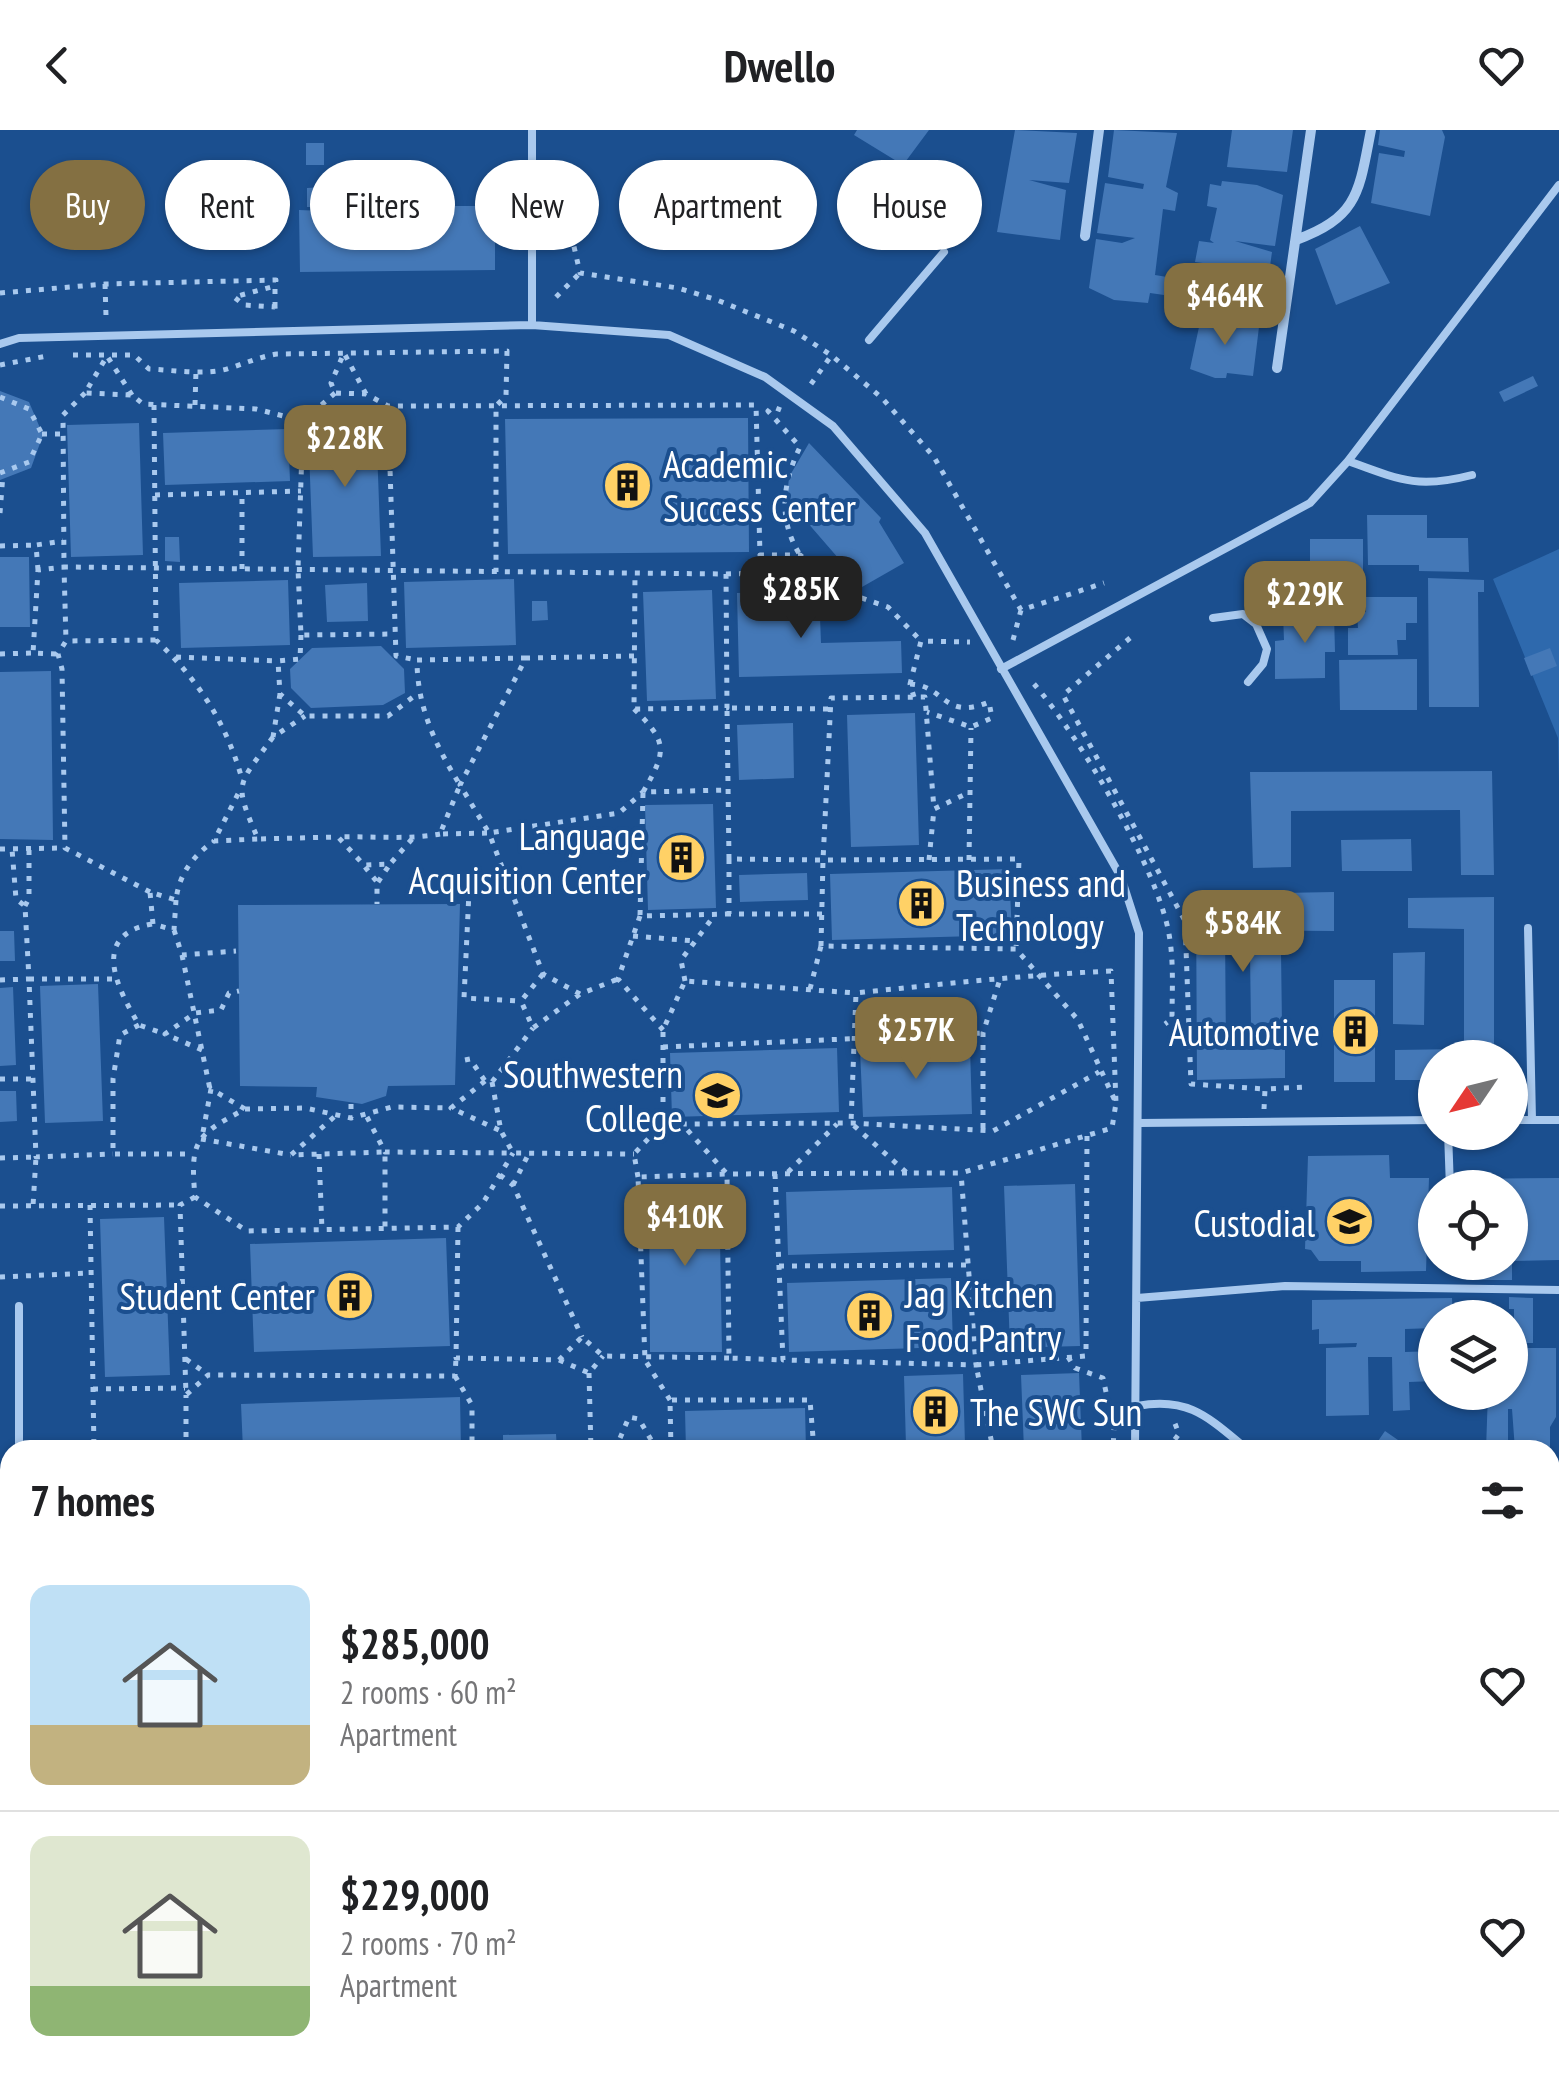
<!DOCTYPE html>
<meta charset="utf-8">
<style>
body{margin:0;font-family:"PT Sans Narrow",sans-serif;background:#f6f6f6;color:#202124;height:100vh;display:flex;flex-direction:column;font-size:38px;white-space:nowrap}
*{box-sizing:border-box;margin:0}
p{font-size:32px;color:#757577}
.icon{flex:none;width:55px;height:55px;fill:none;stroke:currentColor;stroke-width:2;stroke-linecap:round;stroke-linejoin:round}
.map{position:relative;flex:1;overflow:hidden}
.panel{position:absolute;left:0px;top:1310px;width:1560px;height:642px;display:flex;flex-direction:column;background:#fff;border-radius:30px 30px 0 0;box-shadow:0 2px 8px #0004}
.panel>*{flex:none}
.hud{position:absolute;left:30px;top:30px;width:1000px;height:90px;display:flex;gap:20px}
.needle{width:65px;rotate:235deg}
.fabs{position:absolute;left:1418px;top:910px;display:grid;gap:20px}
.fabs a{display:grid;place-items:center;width:110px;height:110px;border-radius:50%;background:#fff;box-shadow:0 2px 8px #0004;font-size:50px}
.price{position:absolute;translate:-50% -85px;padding:0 22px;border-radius:20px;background:#847042;color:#fff;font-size:32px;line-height:65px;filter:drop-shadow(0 2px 5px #0008)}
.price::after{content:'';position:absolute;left:50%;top:60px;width:30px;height:22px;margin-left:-15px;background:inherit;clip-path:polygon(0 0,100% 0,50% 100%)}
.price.selected{background:#222;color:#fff}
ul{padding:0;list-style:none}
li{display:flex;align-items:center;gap:30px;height:250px;padding:0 30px}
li+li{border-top:2px solid #e0e0e0}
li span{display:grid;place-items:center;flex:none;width:280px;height:200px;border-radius:20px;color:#555}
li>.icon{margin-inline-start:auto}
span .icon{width:120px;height:120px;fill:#fffc;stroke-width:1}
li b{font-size:42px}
h2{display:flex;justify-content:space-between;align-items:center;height:120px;padding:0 30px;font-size:42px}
.chip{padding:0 35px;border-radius:45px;background:#fff;box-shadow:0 2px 8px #0004;font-size:35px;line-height:90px}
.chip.selected{background:#847042;color:#fff}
header{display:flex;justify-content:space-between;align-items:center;height:130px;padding:0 30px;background:#fff;font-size:45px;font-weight:700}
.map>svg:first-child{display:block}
.green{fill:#2e69ad}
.building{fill:#4478b7}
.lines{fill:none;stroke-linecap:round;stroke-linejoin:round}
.path{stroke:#a9c9ee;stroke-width:5;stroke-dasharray:5 8;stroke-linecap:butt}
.service{stroke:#a9c9ee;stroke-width:8}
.minor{stroke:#a9c9ee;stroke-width:10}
.labels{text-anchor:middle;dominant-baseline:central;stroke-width:8;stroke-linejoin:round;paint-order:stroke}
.poi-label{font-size:38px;fill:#fff;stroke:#1b4f8f;text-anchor:end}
</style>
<header><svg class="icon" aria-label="back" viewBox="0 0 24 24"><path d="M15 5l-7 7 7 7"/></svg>Dwello<svg class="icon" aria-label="heart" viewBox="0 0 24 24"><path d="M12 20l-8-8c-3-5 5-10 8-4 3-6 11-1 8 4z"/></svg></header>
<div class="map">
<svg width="1559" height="1952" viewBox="0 0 1559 1952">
<rect width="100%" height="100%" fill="#1b4f8f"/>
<path class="green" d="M1559,419V652L1558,608L1493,449Z
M1146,1943H1373L1366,1952H1159Z"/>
<path class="building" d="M857,0H929L903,35L854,5Z
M1015,0L1077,3L1069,53L1029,50L1066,60L1060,110L997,102Z
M1114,0L1177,3L1166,57L1178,63L1175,81L1163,79L1155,145L1167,147L1164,165L1150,163L1148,173L1114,170L1089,158L1096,109L1122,113L1135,108L1097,103L1105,53L1143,59L1144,54L1108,47Z
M1232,0H1293L1287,42L1227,37Z
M1380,0H1442L1445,7L1430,86L1371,73L1379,23L1404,27L1405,21L1378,15Z
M306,13H324V35H306Z
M1222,51L1257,55L1283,65L1275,116L1235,111L1272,122L1265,172L1203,167L1210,134L1195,132L1199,111L1214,113L1210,110L1217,78L1207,76L1210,54L1221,56Z
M324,57V77H307V58Z
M436,76H495V140L300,142L299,80L429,85L436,82Z
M1360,96L1390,153L1336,175L1315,119Z
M1202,183L1259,197L1253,246L1227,243L1226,248H1215L1190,239Z
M1533,246L1538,256L1504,272L1499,262Z
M0,261L29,272L43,305L31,338L0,350Z
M748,288L749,422L508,424L505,289Z
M376,292L381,426L313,427L308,294Z
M139,293L143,425L71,427L67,295Z
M288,299L290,351L165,355L163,303Z
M809,313L881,388L879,392L904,433L862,457L842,426L839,429L787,369L789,347Z
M1367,385H1427V408H1468L1469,442L1419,441V435H1368Z
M165,407H179L180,432L165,431Z
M1310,409H1363V444H1354L1355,470H1301V433H1310Z
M0,427H29L30,497H0Z
M1428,448L1484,450V462H1478L1479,577H1429Z
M514,449L516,515L406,518L404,452Z
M288,450L290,515L181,518L179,453Z
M367,453L368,491L327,492L325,455Z
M712,460L716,569L647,571L643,462Z
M819,461L821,513L901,511L902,543L739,547L737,463Z
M1366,467H1417V493H1406V510H1397L1398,525H1348V498H1358L1357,483L1366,482Z
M532,471H547L548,490L532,491Z
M1334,484L1335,522H1325V548L1275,549V511L1284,510L1283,485Z
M381,516L404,539L405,563L383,575L311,578L291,558L290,539L312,518Z
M1550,518L1557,536L1531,546L1524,528Z
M1417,529V580H1340L1339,530Z
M51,541L53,710L0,709V542Z
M915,583L919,715L851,717L847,585Z
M793,593L794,648L739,650L737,595Z
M1492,641L1494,745H1461L1460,680L1291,681V737L1253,738L1250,642Z
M713,674L716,778L648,780L645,675Z
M1411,709L1412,741H1342L1341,710Z
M1009,739L1012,805L832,810L830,744Z
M807,743L808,770L740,772L739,745Z
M1334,762V801L1225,800L1226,920L1285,919V948L1197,950L1196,769H1281V763Z
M1494,767V928H1435V950H1395V920L1464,919V799L1408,798V768Z
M460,774L455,955L388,956L386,966L362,974L316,967L317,957L240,956L238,775Z
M0,801H14L15,831H0Z
M1281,822L1282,895H1251L1250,823Z
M1425,822L1424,895L1393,894V823Z
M1334,850H1375V952H1334Z
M98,854L103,991L45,993L40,856Z
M13,857L16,935L0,936V858Z
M970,917L972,984L863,987L860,920Z
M837,918L839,982L672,987L670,923Z
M0,961H16L17,991L0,992Z
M1389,1025L1390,1048H1429L1426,1141L1361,1142V1131H1319L1311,1120L1305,1119L1308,1026Z
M1559,1048V1130L1510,1131V1058H1465L1464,1049Z
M719,1054L722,1222H650L649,1055Z
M1075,1054L1080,1216L1010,1218L1004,1056Z
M952,1057L954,1120L788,1125L786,1062Z
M164,1087L170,1245L105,1247L100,1089Z
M446,1108L450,1216L254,1222L250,1114Z
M1466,1132H1512V1150H1466Z
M951,1148L953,1217L789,1222L787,1153Z
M1509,1167L1533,1168V1213H1514V1179H1509Z
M1452,1168L1453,1188H1435V1198L1405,1199V1222L1435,1221V1251L1409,1252L1410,1280L1393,1281L1392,1227H1368L1369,1285L1326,1286V1218L1356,1217L1357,1213L1319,1214V1199L1312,1200V1170Z
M1512,1218H1556V1287L1550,1297V1320H1515L1512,1279H1508V1320H1486L1488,1262H1510Z
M1079,1243L1082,1320H1024L1021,1245Z
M963,1244L965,1315L906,1316L904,1246Z
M460,1267L461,1320H243L241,1274Z
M805,1278L806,1320H686L685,1281Z
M1385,1301L1398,1310L1392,1320L1376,1314Z
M556,1304L557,1320H503V1305Z
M0,1534H10V1629H0Z"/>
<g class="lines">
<path class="path" d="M551,65L562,64L580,143L678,158L717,170L794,201L831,225L882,268L934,327L1021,480L1104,453
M105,154L106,186
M0,163L105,154L276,150L275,156
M556,167L580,143
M275,177V156L234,167L244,175L275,177L276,186
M73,225H134L149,239C173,240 207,246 230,238C246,233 259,227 277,224L507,221L506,266L496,276V442
M0,235L47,226
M811,254L831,226
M85,263L63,285L64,437H69L726,444L727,578L634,579L635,443
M335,263L303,291L298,439L301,505L395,504
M366,264L344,223L331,253L335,263L366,264L388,276L756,275L760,425
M132,265L107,226L85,263L132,265L143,274L256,279L303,291
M0,267L29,279L42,304
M154,275L156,510C198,550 226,592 242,649
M195,275L196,240
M388,276L396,526L417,530
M781,280L773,277L768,281L800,317C782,354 778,390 800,425
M42,304H63
M0,343L29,332L42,304
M155,365L301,361
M0,383L3,344
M0,416L36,415
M242,439V363
M38,440L36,415L63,411
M726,444L761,443L760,425H800L844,462L888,477L921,511
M301,505L300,529L278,531L280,564L305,586H388L417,564
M1130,508L1063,565L1185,791L1191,954L1265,959
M1013,510L1021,480
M0,524L32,523
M56,524L33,523L38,440L64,437L66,511
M634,526L526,528L460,655L489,703L619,683L643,662
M176,527L278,531
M526,528L417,530C417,576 435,615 460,655L440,704L489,703L543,844L580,864L618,849
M910,554C945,555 943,591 989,572L992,588L971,597L927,582
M1034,554C1079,606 1157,737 1169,804C1174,832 1172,861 1172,889L1165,894
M280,564L273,607L305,586
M914,567L910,554L921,511L970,512
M634,579C668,612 667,621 643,662L728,660
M273,607C237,657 233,651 258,709L338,707
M643,663L640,786L729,784
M238,664L214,711L258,709
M412,709L390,734L364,735L338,707C373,706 407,710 440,704
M0,719L65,718
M729,729L727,578L830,579
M929,730L934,679L968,663
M969,730L971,598
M365,737L377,752V774
M506,748L477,751L469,762L464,868L521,871
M378,752L390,734
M150,762L65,718L62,539L58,524L66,511L156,510
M176,770L174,800L153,794L150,762L176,770C179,744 193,726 214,711
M25,776L29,768V718
M822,784H729V729L823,730L831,568L925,567L934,679
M640,786L618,849L663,900
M152,794C88,805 119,861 139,895L165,904
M174,800L182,825L236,821
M633,806L695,811
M821,816L823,730L1019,729L1016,819
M182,825L210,959
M543,844L521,871L533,898L580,864
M112,849H29L36,1027L113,1024
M0,850L29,849L25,776L16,769L12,719
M685,851L681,830L714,786
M810,859L821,816L1016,819L1078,890L1116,973L1112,998L961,1043H907L851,993L856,863C941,854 1026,845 1111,841L1116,973
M139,895L120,905L113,949V1024H191
M663,917L983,903
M202,920L165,904L195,883L221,880L229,863L239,861
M465,930L470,929L485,951L492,952L533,898
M0,949H32
M485,951L451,978L501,1001
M492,952L501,1001L513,1023L634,1024
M351,974V988
M245,979L305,978L351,988L392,977L451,978
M1264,979L1265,959L1306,957
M334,987L291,1025L385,1022V1098
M367,987L385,1022L513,1023
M681,994L663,993V900L685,851L856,863
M983,998V903L1000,849
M203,1002L211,959L245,979C195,1006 190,1010 195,1067L247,1101L458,1097L483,1073L513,1023
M201,1009L291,1025
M319,1024L322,1100
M0,1028L36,1027L33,1076
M788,1042L837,994
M907,1043L727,1044L682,994L851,993L993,1001L1099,942
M775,1044L783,1230L976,1235L961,1043
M500,1045L513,1055L582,1207
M638,1047L634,1024L663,993
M513,1055L529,1023
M195,1067L180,1075L186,1265L208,1245L455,1246L456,1228
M90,1075L94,1320
M0,1076L180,1075
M458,1097L456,1228L559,1230L582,1207L603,1226L729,1228
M779,1136L968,1135
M0,1147L91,1143
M1068,1227L1075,1238L1103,1248L1114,1299L1113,1320
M186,1229L208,1245
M559,1230L589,1243L603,1226
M589,1243L591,1320
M455,1246L472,1275V1320
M93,1259L185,1258
M670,1270L645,1230L638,1047L727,1044L729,1228L783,1230
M157,1320H186
M186,1320V1265
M615,1320L629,1287L639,1289L657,1320
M671,1320L670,1270H810L814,1320
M949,1320L993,1319L976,1235L1086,1226L1087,1005
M1167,1320L1179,1304L1174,1291
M0,1640H10
M1550,1891L1555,1894
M206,1952V1942"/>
<path class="service" d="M532,0V195
M869,210L944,122
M0,214L19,208L532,195L669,205L765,247L833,296L925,403L1121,747L1139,803L1135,1320
M1348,331C1400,350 1418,359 1472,345
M1213,488L1243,484L1256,494L1267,519L1263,534L1248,552
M1001,539L1310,373L1348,331L1559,55
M1528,798L1532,990
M1510,990H1559
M1139,993L1435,990
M1448,1002L1450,1058
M1137,1168L1285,1156L1559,1160
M1137,1276C1189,1266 1209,1288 1248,1320
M19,1320V1176
M0,1375L10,1355
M0,1504H10
M1550,1627L1559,1630
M1550,1773L1559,1757
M0,1880L10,1882
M94,1942L95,1952
M1044,1942L1056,1952
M1541,1942L1555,1952
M419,1952V1942
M633,1952V1942
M1444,1952L1452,1942"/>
<path class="minor" d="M1085,106L1099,0
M1296,110C1359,87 1359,61 1371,0
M1277,238L1311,0"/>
</g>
<defs>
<symbol id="building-disc" viewBox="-11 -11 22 22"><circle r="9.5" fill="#ffd166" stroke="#1b4f8f"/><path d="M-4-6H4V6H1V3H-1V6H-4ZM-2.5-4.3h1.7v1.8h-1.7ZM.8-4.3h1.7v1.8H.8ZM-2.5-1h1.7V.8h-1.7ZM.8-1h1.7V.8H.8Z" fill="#111"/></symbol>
<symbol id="university-disc" viewBox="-11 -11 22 22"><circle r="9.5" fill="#ffd166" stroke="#1b4f8f"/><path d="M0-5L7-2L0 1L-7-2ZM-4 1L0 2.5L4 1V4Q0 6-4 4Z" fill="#111"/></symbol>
</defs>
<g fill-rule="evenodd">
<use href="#building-disc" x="600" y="328" width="55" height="55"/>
<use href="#building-disc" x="654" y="700" width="55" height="55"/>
<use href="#building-disc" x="894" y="746" width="55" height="55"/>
<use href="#building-disc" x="1328" y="874" width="55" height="55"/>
<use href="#university-disc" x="690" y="938" width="55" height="55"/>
<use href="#university-disc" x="1322" y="1064" width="55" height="55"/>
<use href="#building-disc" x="322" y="1138" width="55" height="55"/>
<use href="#building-disc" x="842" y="1158" width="55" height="55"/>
<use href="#building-disc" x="908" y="1254" width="55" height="55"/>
</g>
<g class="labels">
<g class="poi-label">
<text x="663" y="333" text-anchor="start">Academic<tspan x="663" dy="44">Success Center</tspan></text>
<text x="646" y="705">Language<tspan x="646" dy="44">Acquisition Center</tspan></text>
<text x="956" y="752" text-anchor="start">Business and<tspan x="956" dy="44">Technology</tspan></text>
<text x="1320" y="901">Automotive</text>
<text x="683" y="943">Southwestern<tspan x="683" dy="44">College</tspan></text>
<text x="1315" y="1092">Custodial</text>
<text x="905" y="1163" text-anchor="start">Jag Kitchen<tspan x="905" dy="44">Food Pantry</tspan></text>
<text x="315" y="1165">Student Center</text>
<text x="970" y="1281" text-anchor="start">The SWC Sun</text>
</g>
</g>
</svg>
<div class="fabs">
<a><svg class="needle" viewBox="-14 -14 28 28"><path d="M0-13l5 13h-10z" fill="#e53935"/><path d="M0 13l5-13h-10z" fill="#757577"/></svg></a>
<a><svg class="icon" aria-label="locate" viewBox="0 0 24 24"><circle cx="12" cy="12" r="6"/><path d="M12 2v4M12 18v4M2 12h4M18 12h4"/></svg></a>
<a><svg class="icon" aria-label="layers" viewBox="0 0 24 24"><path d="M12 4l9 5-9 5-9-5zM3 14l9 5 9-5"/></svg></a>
</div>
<b class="price" style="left:1225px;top:218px">$464K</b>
<b class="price" style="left:345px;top:360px">$228K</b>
<b class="price selected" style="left:801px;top:511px">$285K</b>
<b class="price" style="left:1305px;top:516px">$229K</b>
<b class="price" style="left:1243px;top:845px">$584K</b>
<b class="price" style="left:916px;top:952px">$257K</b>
<b class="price" style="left:685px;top:1139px">$410K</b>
<div class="hud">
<a class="chip selected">Buy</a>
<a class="chip">Rent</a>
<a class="chip">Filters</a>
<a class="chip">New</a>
<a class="chip">Apartment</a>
<a class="chip">House</a>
</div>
<section class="panel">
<h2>7 homes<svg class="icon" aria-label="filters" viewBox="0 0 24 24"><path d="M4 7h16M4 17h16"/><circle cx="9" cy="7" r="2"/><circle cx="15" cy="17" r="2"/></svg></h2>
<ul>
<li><span style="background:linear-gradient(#bfe0f5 70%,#c2b280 0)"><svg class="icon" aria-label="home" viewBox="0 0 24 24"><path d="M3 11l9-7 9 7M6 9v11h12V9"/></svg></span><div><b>$285,000</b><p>2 rooms · 60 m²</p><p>Apartment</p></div><svg class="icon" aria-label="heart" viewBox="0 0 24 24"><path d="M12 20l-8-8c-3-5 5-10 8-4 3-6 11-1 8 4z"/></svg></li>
<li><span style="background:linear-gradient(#dfe7d0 75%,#8fb573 0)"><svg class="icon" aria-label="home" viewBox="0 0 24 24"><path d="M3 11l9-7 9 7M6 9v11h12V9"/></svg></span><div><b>$229,000</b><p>2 rooms · 70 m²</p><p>Apartment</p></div><svg class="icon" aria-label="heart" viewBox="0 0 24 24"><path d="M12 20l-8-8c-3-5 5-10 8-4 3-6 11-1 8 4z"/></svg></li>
</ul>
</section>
</div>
